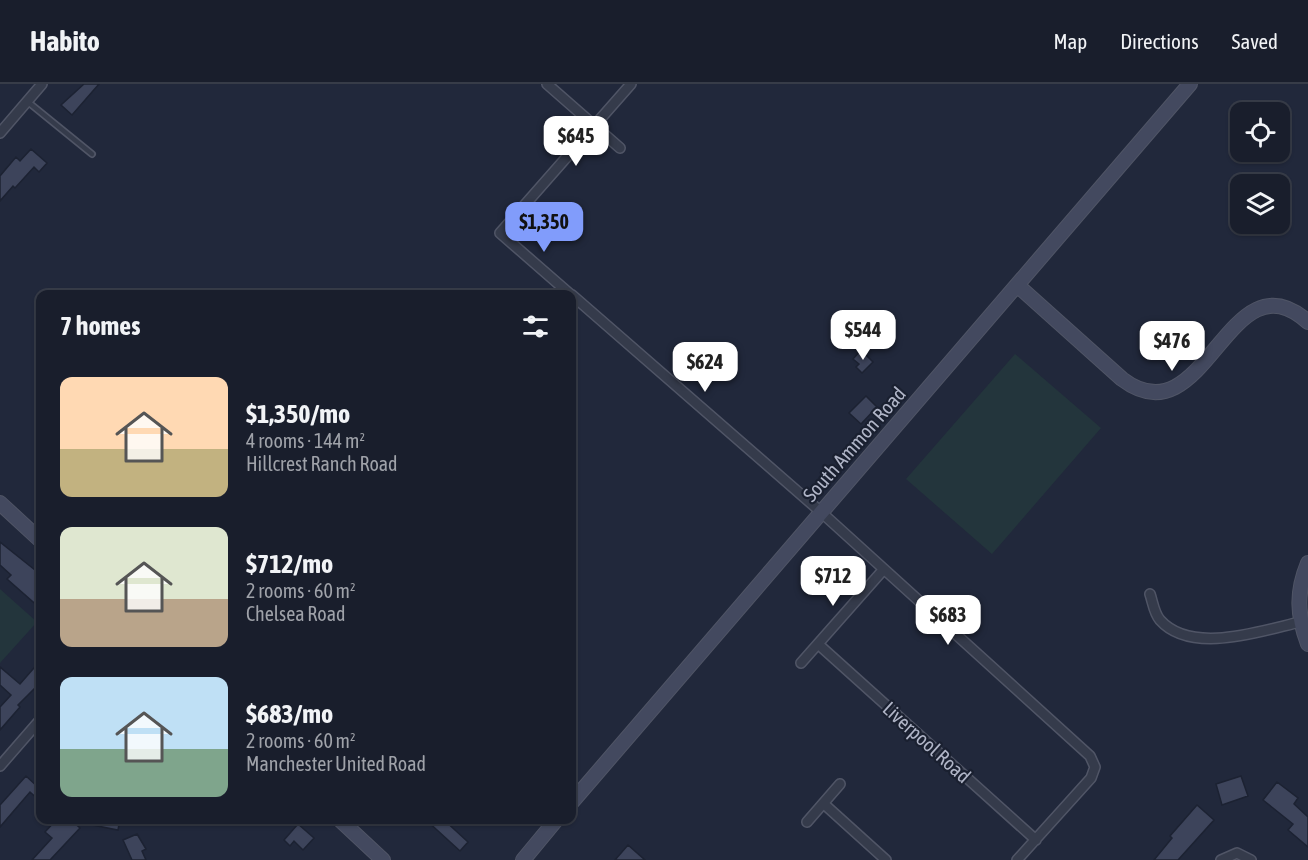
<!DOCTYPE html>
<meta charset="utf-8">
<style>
body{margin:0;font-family:"Asap Condensed",sans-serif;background:#222734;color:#f1f3f6;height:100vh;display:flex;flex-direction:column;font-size:22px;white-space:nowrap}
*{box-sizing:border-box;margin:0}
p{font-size:20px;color:#9fa2a9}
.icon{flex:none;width:33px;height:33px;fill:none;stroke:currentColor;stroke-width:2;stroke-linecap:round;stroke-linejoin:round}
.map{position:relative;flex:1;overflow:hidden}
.panel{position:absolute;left:36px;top:206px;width:540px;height:534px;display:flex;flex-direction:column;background:#191e2c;border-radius:12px;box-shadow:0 2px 4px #0004,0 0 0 2px #373c48}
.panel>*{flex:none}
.tools{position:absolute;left:1230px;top:18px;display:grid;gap:12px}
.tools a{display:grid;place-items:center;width:60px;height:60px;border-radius:12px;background:#191e2c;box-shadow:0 2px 4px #0004,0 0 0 2px #373c48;font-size:30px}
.price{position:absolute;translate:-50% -51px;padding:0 14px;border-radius:12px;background:#fff;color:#222;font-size:20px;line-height:39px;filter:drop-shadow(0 2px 3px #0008)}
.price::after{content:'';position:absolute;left:50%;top:36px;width:18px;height:14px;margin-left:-9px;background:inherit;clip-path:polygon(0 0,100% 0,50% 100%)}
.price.active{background:#819cfb;color:#111}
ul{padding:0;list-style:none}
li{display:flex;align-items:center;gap:18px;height:150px;padding:0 24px}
li span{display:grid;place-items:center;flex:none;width:168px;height:120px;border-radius:12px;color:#555}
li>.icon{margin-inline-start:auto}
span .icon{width:72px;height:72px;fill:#fffc;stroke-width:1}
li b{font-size:26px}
h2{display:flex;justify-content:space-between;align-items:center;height:72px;padding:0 24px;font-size:26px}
header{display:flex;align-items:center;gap:36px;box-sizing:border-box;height:84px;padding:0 30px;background:#191e2c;border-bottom:2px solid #373c48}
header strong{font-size:28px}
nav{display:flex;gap:33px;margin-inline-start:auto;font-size:21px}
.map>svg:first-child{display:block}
.green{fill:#23353c}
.building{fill:#3d445b;stroke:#1c2232;stroke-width:1.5}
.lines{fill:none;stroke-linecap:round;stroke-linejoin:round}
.lane-casing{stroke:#505566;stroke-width:8}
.street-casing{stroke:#505566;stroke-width:12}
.secondary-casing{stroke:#505566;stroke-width:16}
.lane{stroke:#353b4b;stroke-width:4.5}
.street{stroke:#353b4b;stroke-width:9}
.secondary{stroke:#43495f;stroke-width:14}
.labels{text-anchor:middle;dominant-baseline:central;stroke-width:4.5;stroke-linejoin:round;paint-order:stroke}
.street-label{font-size:20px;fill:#b0b5c7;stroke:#1a2030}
</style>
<header>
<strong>Habito</strong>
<nav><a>Map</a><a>Directions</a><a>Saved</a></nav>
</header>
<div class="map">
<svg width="1308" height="776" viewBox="0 0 1308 776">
<rect width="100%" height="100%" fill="#21283b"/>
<path class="green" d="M1015,270L1101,344L992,470L906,395Z
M0,505L37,538L0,579Z"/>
<path class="building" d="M84,0H99L72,31L61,21Z
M31,65L47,79L39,88L34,83L15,104L13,102L0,117V92L16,73L20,77Z
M861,266L873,278L862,289L856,283L859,280L853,275Z
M866,312L877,323L861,340L849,329Z
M0,458L40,490V524L7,495L11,491L0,481Z
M40,577V599L18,621L20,623L0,646V623L11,611L0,601V583L20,600Z
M26,692L40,705V717L30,708L0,743V721Z
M1241,692L1248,712L1222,721L1216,700Z
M1277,698L1298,714L1294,720L1308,733V763L1288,746L1293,740L1263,716Z
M1197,721L1214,736L1178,776H1154L1172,754L1170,752Z
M57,735L64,740L70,735L80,744L50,776H32L52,754L45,748Z
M83,735H120L118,746L82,739Z
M425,735H443L468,758L460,767Z
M298,740L314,754L303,766L294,757L290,762L284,756Z
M137,750L146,765L142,767L146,776H132L123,756Z
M628,761L645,776H615Z"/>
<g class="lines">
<defs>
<path id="lane" d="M28,18L92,70"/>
<path id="street" d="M547,0L620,64
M0,49L42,0
M570,210L500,149L631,0
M572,211L821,428L1090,672L1095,683L1091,694L1017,776
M1150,510C1153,519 1154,529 1160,536C1191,571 1261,547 1300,538
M818,560L1036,756
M801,579L884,485
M0,682L40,636
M824,720L886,776
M807,738L840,700
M1221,776L1237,769L1251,776"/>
<path id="secondary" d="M1017,201L1122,295C1206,359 1228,166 1308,238
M0,419L40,456
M1308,479C1296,508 1297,531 1308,560
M572,718L1190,0
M339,735L383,776
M523,776L557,735"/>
</defs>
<use href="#lane" class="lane-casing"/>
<use href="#street" class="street-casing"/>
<use href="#secondary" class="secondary-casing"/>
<use href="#lane" class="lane"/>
<use href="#street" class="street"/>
<use href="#secondary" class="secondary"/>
</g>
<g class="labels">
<g class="street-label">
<text transform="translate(854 360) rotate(-49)">South Ammon Road</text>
<text transform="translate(927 658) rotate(42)">Liverpool Road</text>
</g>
</g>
</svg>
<div class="tools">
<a><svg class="icon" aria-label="locate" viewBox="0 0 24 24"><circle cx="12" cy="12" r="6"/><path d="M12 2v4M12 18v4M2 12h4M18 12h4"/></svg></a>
<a><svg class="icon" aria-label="layers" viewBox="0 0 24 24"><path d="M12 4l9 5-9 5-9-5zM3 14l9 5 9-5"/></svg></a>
</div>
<b class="price" style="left:576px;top:83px">$645</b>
<b class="price active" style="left:544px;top:169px">$1,350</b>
<b class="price" style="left:863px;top:277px">$544</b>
<b class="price" style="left:1172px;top:288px">$476</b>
<b class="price" style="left:705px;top:309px">$624</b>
<b class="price" style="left:833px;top:523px">$712</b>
<b class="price" style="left:948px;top:562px">$683</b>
<section class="panel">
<h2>7 homes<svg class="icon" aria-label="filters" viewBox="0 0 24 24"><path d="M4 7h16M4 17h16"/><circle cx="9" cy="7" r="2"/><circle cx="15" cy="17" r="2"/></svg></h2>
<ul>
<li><span style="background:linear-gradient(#ffd9b3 60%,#c2b280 0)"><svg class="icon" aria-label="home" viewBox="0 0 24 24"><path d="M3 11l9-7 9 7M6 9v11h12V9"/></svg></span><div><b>$1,350/mo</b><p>4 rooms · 144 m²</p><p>Hillcrest Ranch Road</p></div></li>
<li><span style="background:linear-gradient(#dfe7d0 60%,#b9a48a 0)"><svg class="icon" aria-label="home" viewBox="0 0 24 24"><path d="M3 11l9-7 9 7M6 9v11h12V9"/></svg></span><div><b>$712/mo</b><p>2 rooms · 60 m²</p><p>Chelsea Road</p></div></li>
<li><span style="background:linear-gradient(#bfe0f5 60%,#7fa58c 0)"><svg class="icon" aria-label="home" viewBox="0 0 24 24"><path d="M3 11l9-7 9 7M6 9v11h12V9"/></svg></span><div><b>$683/mo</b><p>2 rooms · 60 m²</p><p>Manchester United Road</p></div></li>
</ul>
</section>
</div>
